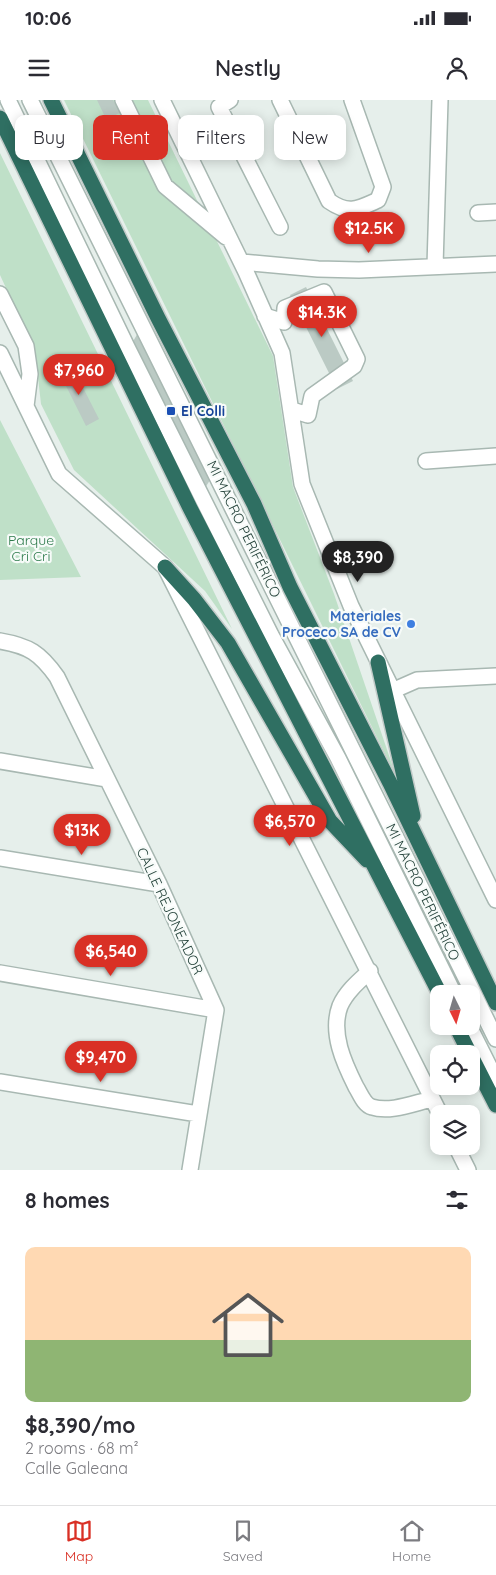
<!DOCTYPE html>
<meta charset="utf-8">
<style>
body{margin:0;font-family:Quicksand,sans-serif;background:#f7f7f7;color:#2b2b33;height:100vh;display:flex;flex-direction:column;font-size:19px;white-space:nowrap}
*{box-sizing:border-box;margin:0}
p{font-size:16px;color:#7c7c81}
.icon{flex:none;width:28px;height:28px;fill:none;stroke:currentColor;stroke-width:2;stroke-linecap:round;stroke-linejoin:round}
.map{position:relative;height:1070px;overflow:hidden}
.drawer{display:flex;flex-direction:column;background:#fff;flex:1}
.drawer>*{flex:none}
.hud{position:absolute;left:15px;top:15px;width:466px;height:45px;display:flex;gap:10px}
.needle{width:32px;rotate:175deg}
.fabs{position:absolute;left:430px;top:885px;display:grid;gap:10px}
.fabs a{display:grid;place-items:center;width:50px;height:50px;border-radius:10px;background:#fff;box-shadow:0 2px 12px #0003;font-size:25px}
.price{position:absolute;translate:-50% -42px;padding:0 11px;border-radius:18px;background:#d93025;color:#fff;font-size:16px;line-height:32px;filter:drop-shadow(0 1px 2px #0008)}
.price::after{content:'';position:absolute;left:50%;top:30px;width:15px;height:11px;margin-left:-8px;background:inherit;clip-path:polygon(0 0,100% 0,50% 100%)}
.price.current{background:#222;color:#fff}
ul{padding:0;list-style:none}
li{display:grid;align-content:center;gap:10px;height:265px;padding:0 25px}
li span{display:grid;place-items:center;height:155px;border-radius:10px;color:#555}
li>.icon{margin-inline-start:auto}
span .icon{width:90px;height:90px;fill:#fffc;stroke-width:1}
li b{font-size:21px}
h2{display:flex;justify-content:space-between;align-items:center;height:60px;padding:0 25px;font-size:21px}
.chip{padding:0 18px;border-radius:10px;background:#fff;box-shadow:0 2px 12px #0003;font-size:18px;line-height:45px}
.chip.current{background:#d93025;color:#fff}
.status{display:flex;justify-content:space-between;align-items:center;height:35px;padding:0 25px;background:#fff;direction:ltr}
.status svg{height:14px;fill:currentColor}
header{display:flex;justify-content:space-between;align-items:center;height:65px;padding:0 25px;background:#fff;font-size:22px;font-weight:600}
.tabs{display:flex;justify-content:space-around;align-items:center;height:70px;border-top:1px solid #e1e1e2;background:#fff;font-size:14px;color:#7c7c81}
.tabs a{display:grid;justify-items:center;gap:2px}
.tabs .current{color:#d93025}
.map>svg:first-child{display:block}
.green{fill:#bfe0c8}
.building{fill:#bbcac4}
.lines{fill:none;stroke-linecap:round;stroke-linejoin:round}
.minor-casing{stroke:#a8b8b2;stroke-width:18}
.highway-casing{stroke:#c2cac8;stroke-width:18}
.minor{stroke:#fff;stroke-width:15}
.highway{stroke:#2f6f62;stroke-width:15}
.transit-dot{fill:#1a4fb4;stroke:#f7fbf9;stroke-width:2}
.shop-dot{fill:#3f7fe0;stroke:#f7fbf9;stroke-width:2}
.labels{text-anchor:middle;dominant-baseline:central;stroke-width:4.5;stroke-linejoin:round;paint-order:stroke}
.transit-label{font-size:14px;font-weight:bold;fill:#164399;stroke:#f7fbf9;text-anchor:start}
.street-label{font-size:14px;fill:#24423a;stroke:#f7fbf9}
.park-label{font-size:14px;fill:#2d7a4b;stroke:#f7fbf9}
.shop-label{font-size:14px;font-weight:bold;fill:#366cbe;stroke:#f7fbf9;text-anchor:end}
</style>
<div class="status"><b>10:06</b><svg viewBox="0 0 49 12"><path d="M0 12V9h3v3zM5 12V6h3v6zM10 12V3h3v9zM15 12V0h3v12zM26 1h20v11H26zM47 4h2v5h-2z"/></svg></div>
<header><svg class="icon" aria-label="menu" viewBox="0 0 24 24"><path d="M4 6h16M4 12h16M4 18h16"/></svg>Nestly<svg class="icon" aria-label="person" viewBox="0 0 24 24"><circle cx="12" cy="8" r="4"/><path d="M4 21q1-7 8-7t8 7"/></svg></header>
<div class="map">
<svg width="496" height="1070" viewBox="0 0 496 1070">
<rect width="100%" height="100%" fill="#e6efeb"/>
<path class="green" d="M64,0H148L273,256L293,387L334,494L396,676Z
M0,53L232,529L205,491L74,370L41,304L35,251L0,175Z
M0,320L81,477L0,480Z"/>
<path class="building" d="M97,0H113L120,13L106,19Z
M306,187L353,281L337,289L290,195Z
M139,231L212,377L203,391L131,245Z
M72,266L99,319L86,326L59,272Z"/>
<g class="lines">
<defs>
<path id="minor" d="M8,0L127,247L271,535L338,658L454,894
M30,0L496,939
M123,0L165,86L226,137
M162,0L246,172L282,253L302,384L351,506L496,800
M230,0L219,7L280,127
M280,0L329,101C349,115 358,109 378,100L383,87L352,0
M478,113L496,112
M242,162L318,169L359,170L496,164
M435,166L440,0
M0,194L26,246L30,274L26,306
M265,216L284,222L285,208L324,192L357,259L354,266L312,296L308,315L292,310
M0,253L59,374L165,467L440,1014
M426,361L496,356
M0,541C29,546 40,553 57,577L159,784L216,910L190,1070
M392,591L417,580L496,576
M0,661L107,679
M0,758L159,784
M370,871C359,881 346,892 340,906C330,933 344,963 356,987C360,993 364,1005 372,1007C390,1013 414,1003 432,999
M0,873L216,910
M469,926L496,980
M0,982L198,1014
M456,1046L468,1070"/>
<path id="highway" d="M51,0L158,218L254,404L290,487L390,683L496,903
M0,18L190,408L440,894
M165,467L194,499L228,543L330,721L367,760
M378,562L413,716
M456,926L470,954
M471,956L496,1005"/>
</defs>
<use href="#minor" class="minor-casing"/>
<use href="#highway" class="highway-casing"/>
<use href="#minor" class="minor"/>
<use href="#highway" class="highway"/>
</g>
<rect class="transit-dot" x="166" y="306" width="10" height="10" rx="2.5"/>
<circle class="shop-dot" cx="411" cy="524" r="5"/>
<g class="labels">
<g class="transit-label">
<text x="181" y="311">El Colli</text>
</g>
<g class="street-label">
<text transform="translate(244 429) rotate(64)">MI MACRO PERIFÉRICO</text>
<text transform="translate(423 792) rotate(64)">MI MACRO PERIFÉRICO</text>
<text transform="translate(170 811) rotate(65)">CALLE REJONEADOR</text>
</g>
<g class="park-label">
<text x="31" y="440">Parque<tspan x="31" dy="16">Cri Cri</tspan></text>
</g>
<g class="shop-label">
<text x="401" y="516">Materiales<tspan x="401" dy="16">Proceco SA de CV</tspan></text>
</g>
</g>
</svg>
<div class="fabs">
<a><svg class="needle" viewBox="-14 -14 28 28"><path d="M0-13l5 13h-10z" fill="#e53935"/><path d="M0 13l5-13h-10z" fill="#7c7c81"/></svg></a>
<a><svg class="icon" aria-label="locate" viewBox="0 0 24 24"><circle cx="12" cy="12" r="6"/><path d="M12 2v4M12 18v4M2 12h4M18 12h4"/></svg></a>
<a><svg class="icon" aria-label="layers" viewBox="0 0 24 24"><path d="M12 4l9 5-9 5-9-5zM3 14l9 5 9-5"/></svg></a>
</div>
<b class="price" style="left:369px;top:154px">$12.5K</b>
<b class="price" style="left:322px;top:238px">$14.3K</b>
<b class="price" style="left:79px;top:296px">$7,960</b>
<b class="price current" style="left:358px;top:483px">$8,390</b>
<b class="price" style="left:290px;top:747px">$6,570</b>
<b class="price" style="left:82px;top:756px">$13K</b>
<b class="price" style="left:111px;top:877px">$6,540</b>
<b class="price" style="left:101px;top:983px">$9,470</b>
<div class="hud">
<a class="chip">Buy</a>
<a class="chip current">Rent</a>
<a class="chip">Filters</a>
<a class="chip">New</a>
</div>
</div>
<section class="drawer">
<h2>8 homes<svg class="icon" aria-label="filters" viewBox="0 0 24 24"><path d="M4 7h16M4 17h16"/><circle cx="9" cy="7" r="2"/><circle cx="15" cy="17" r="2"/></svg></h2>
<ul>
<li><span style="background:linear-gradient(#ffd9b3 60%,#8fb573 0)"><svg class="icon" aria-label="home" viewBox="0 0 24 24"><path d="M3 11l9-7 9 7M6 9v11h12V9"/></svg></span><div><b>$8,390/mo</b><p>2 rooms · 68 m²</p><p>Calle Galeana</p></div></li>
</ul>
</section>
<nav class="tabs">
<a class="current"><svg class="icon" aria-label="map" viewBox="0 0 24 24"><path d="M3 6l6-2 6 2 6-2v14l-6 2-6-2-6 2zM9 4v14M15 6v14"/></svg>Map</a>
<a><svg class="icon" aria-label="saved" viewBox="0 0 24 24"><path d="M7 4h10v16l-5-4-5 4z"/></svg>Saved</a>
<a><svg class="icon" aria-label="home" viewBox="0 0 24 24"><path d="M3 11l9-7 9 7M6 9v11h12V9"/></svg>Home</a>
</nav>
